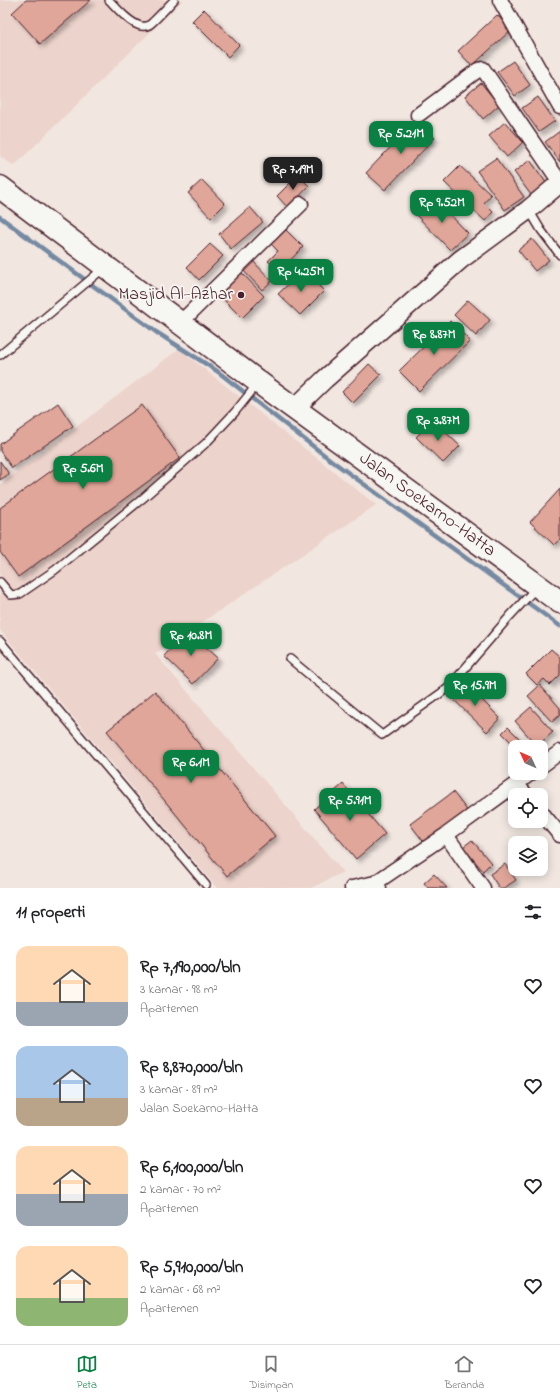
<!DOCTYPE html>
<html lang="id">
<meta charset="utf-8">
<style>
body{margin:0;font-family:"Indie Flower",sans-serif;background:#f2f2f2;color:#202124;height:100vh;display:flex;flex-direction:column;font-size:15px;white-space:nowrap}
*{box-sizing:border-box;margin:0}
p{font-size:13px;color:#757577}
.icon{flex:none;width:22px;height:22px;fill:none;stroke:currentColor;stroke-width:2;stroke-linecap:round;stroke-linejoin:round}
.map{position:relative;height:888px;overflow:hidden}
.panel{display:flex;flex-direction:column;background:#fff;flex:1}
.panel>*{flex:none}
.needle{width:26px;rotate:314deg}
.tools{position:absolute;left:508px;top:740px;display:grid;gap:8px}
.tools a{display:grid;place-items:center;width:40px;height:40px;border-radius:8px;background:#fff;box-shadow:0 2px 10px #0003;font-size:20px}
.price{position:absolute;translate:-50% -34px;padding:0 9px;border-radius:8px;background:#0b8043;color:#fff;font-size:13px;line-height:26px;filter:drop-shadow(0 1px 2px #0008)}
.price::after{content:'';position:absolute;left:50%;top:24px;width:12px;height:9px;margin-left:-6px;background:inherit;clip-path:polygon(0 0,100% 0,50% 100%)}
.price.active{background:#222;color:#fff}
ul{padding:0;list-style:none}
li{display:flex;align-items:center;gap:12px;height:100px;padding:0 16px}
li span{display:grid;place-items:center;flex:none;width:112px;height:80px;border-radius:12px;color:#555}
li>.icon{margin-inline-start:auto}
span .icon{width:48px;height:48px;fill:#fffc;stroke-width:1}
li b{font-size:17px}
h2{display:flex;justify-content:space-between;align-items:center;height:48px;padding:0 16px;font-size:17px}
.dock{display:flex;justify-content:space-around;align-items:center;height:56px;border-top:1px solid #e0e0e0;background:#fff;font-size:11px;color:#757577}
.dock a{display:grid;justify-items:center;gap:2px}
.dock .active{color:#0b8043}
.map>svg:first-child{display:block}
.built{fill:#ecd3cb}
.lines{fill:none;stroke-linecap:round;stroke-linejoin:round}
.stream{stroke:#758aa2;stroke-width:4.5}
.building{fill:#dfa699;stroke:#4a1f2b;filter:url(#shadow)}
.service-casing{stroke:#4a1f2b;stroke-width:10}
.minor-casing{stroke:#4a1f2b;stroke-width:17}
.tertiary-casing{stroke:#4a1f2b;stroke-width:21}
.primary-casing{stroke:#4a1f2b;stroke-width:25}
.service{stroke:#f6f6f2;stroke-width:7}
.minor{stroke:#f6f6f2;stroke-width:14}
.tertiary{stroke:#f6f6f2;stroke-width:18}
.primary{stroke:#f6f6f2;stroke-width:22}
.poi-dot{fill:#4a1f2b;stroke:#f6f6f2;stroke-width:1.5}
.labels{text-anchor:middle;dominant-baseline:central;stroke-width:3.5;stroke-linejoin:round;paint-order:stroke}
.poi-label{font-size:18px;fill:#4a1f2b;stroke:#f6f6f2;text-anchor:end}
.street-label{font-size:18px;fill:#4a1f2b;stroke:#f6f6f2}
</style>
<div class="map">
<svg width="560" height="888" viewBox="0 0 560 888">
<defs>
<filter id="shadow"><feDropShadow dx="3.5" dy="3.5" stdDeviation="2" flood-color="#0004"/></filter>
</defs>
<rect width="100%" height="100%" fill="#f1e6e0"/>
<filter id="ink" filterUnits="userSpaceOnUse"><feTurbulence type="fractalNoise" baseFrequency=".025" numOctaves="2"/><feDisplacementMap in="SourceGraphic" scale="8" xChannelSelector="R" yChannelSelector="G"/><feConvolveMatrix kernelMatrix="1 2 1 2 8 2 1 2 1" color-interpolation-filters="sRGB"/></filter>
<g filter="url(#ink)">
<path class="built" d="M0,0H183L14,166L0,156Z
M179,349L376,505L155,654L343,872L311,888H217L0,630V485Z"/>
<g class="lines">
<path class="stream" d="M0,217L156,332L217,371L332,461L560,626"/>
</g>
<path class="building" d="M26,0H91L40,44L12,13Z
M204,9L239,45L228,57L192,21Z
M497,15L511,30L472,66L458,51Z
M513,61L530,85L515,96L497,72Z
M481,83L499,105L483,119L465,96Z
M538,97L555,121L539,132L522,108Z
M416,120L435,138L385,190L366,173Z
M505,122L523,142L507,157L489,136Z
M560,131V162L545,142Z
M496,158L524,197L505,210L477,171Z
M530,160L547,184L531,195L514,172Z
M460,166L491,195L484,203L493,212L485,221L444,182Z
M298,175L309,186L288,208L277,196Z
M202,180L225,204L211,218L188,193Z
M433,197L468,233L450,250L415,214Z
M250,207L263,222L231,249L219,234Z
M285,229L303,247L279,272L268,261L278,251L271,244Z
M532,239L549,260L535,271L518,250Z
M210,244L223,256L199,280L187,267Z
M250,258L272,281L262,290L240,267Z
M303,270L324,291L300,315L278,294Z
M241,272L264,296L242,318L218,294Z
M468,300L490,320L476,336L454,315Z
M450,321L470,341L419,391L399,371Z
M369,364L381,375L353,403L342,392Z
M58,403L73,426L12,468L0,451V444Z
M142,405L180,458L18,577L0,552V508Z
M433,420L460,446L443,463L416,437Z
M0,461L9,474L0,480Z
M560,489V539L554,545L530,522Z
M188,630L218,658L193,684L164,656Z
M551,649L560,657V675L550,685L544,679L537,685L526,674Z
M464,682L500,718L487,732L450,696Z
M540,685L560,708V715L552,722L528,696Z
M155,691L275,836L227,876L107,731Z
M531,707L553,732L537,746L515,721Z
M508,727L528,747H516L502,733Z
M343,784L385,834L356,859L314,809Z
M453,792L469,813L426,845L410,824Z
M472,840L491,863L483,871L463,847Z
M505,864L516,880L504,888H499L490,874Z
M434,874L447,888H428L424,883Z"/>
<g class="lines">
<defs>
<path id="service" d="M109,0C117,8 136,32 149,25C155,21 168,6 174,0
M529,210L541,230L560,255
M0,355L104,268
M0,582L11,595L20,594L55,570L142,499L206,443L235,412L251,392L256,383
M0,641L206,885
M290,659L382,735L448,688L510,616L536,588"/>
<path id="minor" d="M500,0L560,107
M418,115L478,70L483,69L560,182
M180,323L301,204
M541,766L560,752
M516,784L526,795
M541,812L560,835
M446,835L483,888
M352,888L375,883
M379,888L375,883L446,835L531,773"/>
<path id="tertiary" d="M295,408L325,379L460,260L528,210L560,183"/>
<path id="primary" d="M0,187L269,390L560,602"/>
</defs>
<use href="#service" class="service-casing"/>
<use href="#minor" class="minor-casing"/>
<use href="#tertiary" class="tertiary-casing"/>
<use href="#primary" class="primary-casing"/>
<use href="#service" class="service"/>
<use href="#minor" class="minor"/>
<use href="#tertiary" class="tertiary"/>
<use href="#primary" class="primary"/>
</g>
</g>
<circle class="poi-dot" cx="241" cy="295" r="4"/>
<g class="labels">
<g class="poi-label">
<text x="233" y="295">Masjid Al-Azhar</text>
</g>
<g class="street-label">
<text transform="translate(427 505) rotate(36)">Jalan Soekarno-Hatta</text>
</g>
</g>
</svg>
<div class="tools">
<a><svg class="needle" viewBox="-14 -14 28 28"><path d="M0-13l5 13h-10z" fill="#e53935"/><path d="M0 13l5-13h-10z" fill="#757577"/></svg></a>
<a><svg class="icon" aria-label="locate" viewBox="0 0 24 24"><circle cx="12" cy="12" r="6"/><path d="M12 2v4M12 18v4M2 12h4M18 12h4"/></svg></a>
<a><svg class="icon" aria-label="layers" viewBox="0 0 24 24"><path d="M12 4l9 5-9 5-9-5zM3 14l9 5 9-5"/></svg></a>
</div>
<b class="price" style="left:401px;top:155px">Rp 5.21M</b>
<b class="price active" style="left:293px;top:191px">Rp 7.19M</b>
<b class="price" style="left:442px;top:224px">Rp 9.52M</b>
<b class="price" style="left:301px;top:293px">Rp 4.25M</b>
<b class="price" style="left:434px;top:356px">Rp 8.87M</b>
<b class="price" style="left:438px;top:442px">Rp 3.87M</b>
<b class="price" style="left:83px;top:490px">Rp 5.6M</b>
<b class="price" style="left:191px;top:657px">Rp 10.8M</b>
<b class="price" style="left:475px;top:707px">Rp 15.9M</b>
<b class="price" style="left:191px;top:784px">Rp 6.1M</b>
<b class="price" style="left:350px;top:822px">Rp 5.91M</b>
</div>
<section class="panel">
<h2>11 properti<svg class="icon" aria-label="filters" viewBox="0 0 24 24"><path d="M4 7h16M4 17h16"/><circle cx="9" cy="7" r="2"/><circle cx="15" cy="17" r="2"/></svg></h2>
<ul>
<li><span style="background:linear-gradient(#ffd9b3 70%,#9aa5b1 0)"><svg class="icon" aria-label="home" viewBox="0 0 24 24"><path d="M3 11l9-7 9 7M6 9v11h12V9"/></svg></span><div><b>Rp 7,190,000/bln</b><p>3 kamar · 98 m²</p><p>Apartemen</p></div><svg class="icon" aria-label="heart" viewBox="0 0 24 24"><path d="M12 20l-8-8c-3-5 5-10 8-4 3-6 11-1 8 4z"/></svg></li>
<li><span style="background:linear-gradient(#a9c7e8 65%,#b9a48a 0)"><svg class="icon" aria-label="home" viewBox="0 0 24 24"><path d="M3 11l9-7 9 7M6 9v11h12V9"/></svg></span><div><b>Rp 8,870,000/bln</b><p>3 kamar · 89 m²</p><p>Jalan Soekarno-Hatta</p></div><svg class="icon" aria-label="heart" viewBox="0 0 24 24"><path d="M12 20l-8-8c-3-5 5-10 8-4 3-6 11-1 8 4z"/></svg></li>
<li><span style="background:linear-gradient(#ffd9b3 60%,#9aa5b1 0)"><svg class="icon" aria-label="home" viewBox="0 0 24 24"><path d="M3 11l9-7 9 7M6 9v11h12V9"/></svg></span><div><b>Rp 6,100,000/bln</b><p>2 kamar · 70 m²</p><p>Apartemen</p></div><svg class="icon" aria-label="heart" viewBox="0 0 24 24"><path d="M12 20l-8-8c-3-5 5-10 8-4 3-6 11-1 8 4z"/></svg></li>
<li><span style="background:linear-gradient(#ffd9b3 65%,#8fb573 0)"><svg class="icon" aria-label="home" viewBox="0 0 24 24"><path d="M3 11l9-7 9 7M6 9v11h12V9"/></svg></span><div><b>Rp 5,910,000/bln</b><p>2 kamar · 68 m²</p><p>Apartemen</p></div><svg class="icon" aria-label="heart" viewBox="0 0 24 24"><path d="M12 20l-8-8c-3-5 5-10 8-4 3-6 11-1 8 4z"/></svg></li>
</ul>
</section>
<nav class="dock">
<a class="active"><svg class="icon" aria-label="map" viewBox="0 0 24 24"><path d="M3 6l6-2 6 2 6-2v14l-6 2-6-2-6 2zM9 4v14M15 6v14"/></svg>Peta</a>
<a><svg class="icon" aria-label="saved" viewBox="0 0 24 24"><path d="M7 4h10v16l-5-4-5 4z"/></svg>Disimpan</a>
<a><svg class="icon" aria-label="home" viewBox="0 0 24 24"><path d="M3 11l9-7 9 7M6 9v11h12V9"/></svg>Beranda</a>
</nav>
